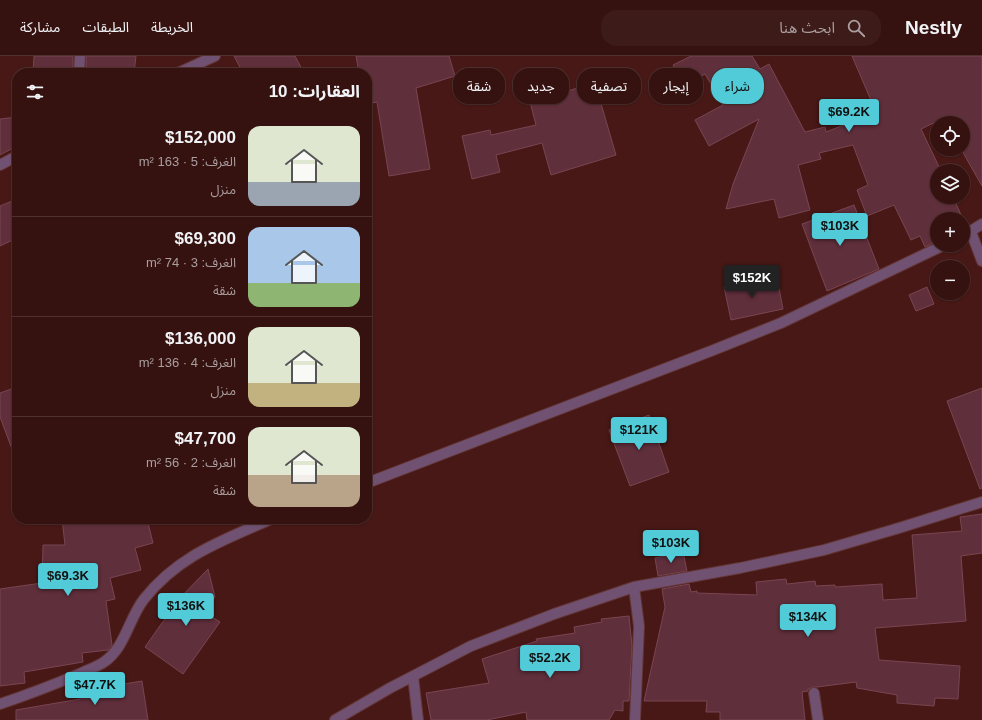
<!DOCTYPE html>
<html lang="ar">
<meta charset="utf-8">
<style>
body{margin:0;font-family:Helvetica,"Noto Sans Arabic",sans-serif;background:#3d1b19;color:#f1f3f6;direction:rtl;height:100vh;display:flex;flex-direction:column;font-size:15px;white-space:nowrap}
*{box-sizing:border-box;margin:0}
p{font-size:13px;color:#aa9e9f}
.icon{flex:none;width:22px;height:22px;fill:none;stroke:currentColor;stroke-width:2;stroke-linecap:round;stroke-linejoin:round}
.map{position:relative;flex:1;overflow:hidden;direction:ltr}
.details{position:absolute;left:12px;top:12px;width:360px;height:456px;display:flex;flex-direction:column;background:#351210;border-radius:16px;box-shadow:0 1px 3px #0004,0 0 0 1px #4f3230;direction:rtl}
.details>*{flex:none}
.hud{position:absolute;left:384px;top:12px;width:380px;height:36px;direction:rtl;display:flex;gap:8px}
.controls{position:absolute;left:930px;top:60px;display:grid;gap:8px}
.controls a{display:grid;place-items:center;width:40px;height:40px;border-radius:50%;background:#351210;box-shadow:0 1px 3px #0004,0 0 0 1px #4f3230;font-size:20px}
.price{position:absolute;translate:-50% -34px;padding:0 9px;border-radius:4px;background:#52cbd8;color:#111;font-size:13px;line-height:26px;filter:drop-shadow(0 1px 2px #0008)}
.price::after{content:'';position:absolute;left:50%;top:24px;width:12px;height:9px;margin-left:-6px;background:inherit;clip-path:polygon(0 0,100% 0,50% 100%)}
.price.current{background:#222;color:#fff}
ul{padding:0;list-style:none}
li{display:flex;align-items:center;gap:12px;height:100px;padding:0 12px}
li+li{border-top:1px solid #4f3230}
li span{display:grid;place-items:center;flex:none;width:112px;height:80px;border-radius:12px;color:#555}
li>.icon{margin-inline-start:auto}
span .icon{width:48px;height:48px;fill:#fffc;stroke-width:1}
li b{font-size:17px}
h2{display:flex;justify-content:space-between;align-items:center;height:48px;padding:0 12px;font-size:17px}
.tag{padding:0 14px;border-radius:16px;background:#351210;box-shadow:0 1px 3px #0004,0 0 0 1px #4f3230;font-size:14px;line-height:36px}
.tag.current{background:#52cbd8;color:#111}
header{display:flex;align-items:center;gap:24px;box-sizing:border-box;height:56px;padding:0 20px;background:#351210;border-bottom:1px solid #4f3230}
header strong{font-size:19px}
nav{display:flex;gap:22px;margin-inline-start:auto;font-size:14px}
.search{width:280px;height:36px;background:#3d1b19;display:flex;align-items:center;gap:10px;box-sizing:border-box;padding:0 14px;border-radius:16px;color:#aa9e9f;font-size:15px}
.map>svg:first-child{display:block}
.building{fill:#602f3c;stroke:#794552}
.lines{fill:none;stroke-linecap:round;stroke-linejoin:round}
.minor-casing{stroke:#633634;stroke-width:12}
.minor{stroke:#705172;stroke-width:10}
</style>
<header>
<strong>Nestly</strong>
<div class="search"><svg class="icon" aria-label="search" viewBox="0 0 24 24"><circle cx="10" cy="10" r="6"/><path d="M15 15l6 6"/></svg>ابحث هنا</div>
<nav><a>الخريطة</a><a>الطبقات</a><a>مشاركة</a></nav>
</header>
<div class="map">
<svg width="982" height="664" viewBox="0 0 982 664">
<rect width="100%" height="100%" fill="#471816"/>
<path class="building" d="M34,0H73V17H33Z
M86,0H136L134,17H86Z
M234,0H295L304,17H243Z
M356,0H449L455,20L416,32L430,113L389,120L377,46L367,48V17H359Z
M691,0H752L760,13L769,8L805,76L825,71L826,76L876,56L852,0H982V130L961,93H963V67H947L944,62L921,73L941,115H937V141H953L966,170L963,172V163H937V185L925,191L920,180L911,184L894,149L867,160L857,134L868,129L853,89L819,97L821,103L798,109L810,154L779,162L774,143L726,153L733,128L759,63L709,90L695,64L723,49L705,18L683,29L673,9Z
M595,27L616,99L551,119L542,87L496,99L500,116L472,123L462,80L490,74L491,79L536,69L530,46Z
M17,61V90L0,99V63Z
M17,143V182L0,190V150Z
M854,149L879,213L827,235L802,168Z
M766,222L769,234L779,232L783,253L731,264L724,231Z
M927,231L934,248L916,255L909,239Z
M17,331V401H15L0,361V337Z
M982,332V432L980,433L947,345Z
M649,359L669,416L630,430L609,374Z
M982,458V497L961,500L966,565L875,572L879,604L960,610L958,643L935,642L934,650L897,647V639L857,632L856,626L817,631H813L808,633V635L802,636L805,664H720V656H706L707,645H644L665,551L662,533L689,528L691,536L697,535V537L757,539L756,526L786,523L787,528L815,525L816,530L835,529V531L882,528L883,544L917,542L912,479L962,475L960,461Z
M62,463H147L153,487L135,492L141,514L110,522L115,543L106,545L112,589L108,594L82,597L83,606L24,616L25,627L0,630V533L42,527L43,489H65Z
M683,496L687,515L658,520L655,502Z
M208,513L215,541L204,556L220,566L183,618L145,591L179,543Z
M629,560L632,590L629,645H623V655L615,654L609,664H527L526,656L487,664H431L426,637L489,627L482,603L537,585L536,583L575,577L574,571L602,566L601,563Z
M142,625L148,664H16V654L80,643V637L100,630V632Z"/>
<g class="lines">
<defs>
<path id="minor" d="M79,17L80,0
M178,17L215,0
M0,109L17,100
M971,176L982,205
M963,180L982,168
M367,427L711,295L781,267L944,189
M634,531L639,570L635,664
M413,620L418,664
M814,637L818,664
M0,648C27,639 53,629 79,618C87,614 97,611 104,606C125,592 129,562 144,543C179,499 222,485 271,463
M335,664L390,632L471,590L554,558L634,531L740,512L824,494L899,472L982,446"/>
</defs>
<use href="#minor" class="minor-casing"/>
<use href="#minor" class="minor"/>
</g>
</svg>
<div class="controls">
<a><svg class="icon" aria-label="locate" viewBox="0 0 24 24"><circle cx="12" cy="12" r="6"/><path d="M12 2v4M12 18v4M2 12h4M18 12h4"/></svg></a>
<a><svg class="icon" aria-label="layers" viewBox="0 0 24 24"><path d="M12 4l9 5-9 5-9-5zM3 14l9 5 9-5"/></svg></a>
<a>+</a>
<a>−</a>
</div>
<b class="price" style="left:849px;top:77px">$69.2K</b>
<b class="price" style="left:840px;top:191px">$103K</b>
<b class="price current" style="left:752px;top:243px">$152K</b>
<b class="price" style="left:639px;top:395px">$121K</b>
<b class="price" style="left:671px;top:508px">$103K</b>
<b class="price" style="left:68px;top:541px">$69.3K</b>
<b class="price" style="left:186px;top:571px">$136K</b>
<b class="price" style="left:808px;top:582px">$134K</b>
<b class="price" style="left:550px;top:623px">$52.2K</b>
<b class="price" style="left:95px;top:650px">$47.7K</b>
<div class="hud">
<a class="tag current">شراء</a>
<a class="tag">إيجار</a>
<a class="tag">تصفية</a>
<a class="tag">جديد</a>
<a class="tag">شقة</a>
</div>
<section class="details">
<h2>العقارات: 10<svg class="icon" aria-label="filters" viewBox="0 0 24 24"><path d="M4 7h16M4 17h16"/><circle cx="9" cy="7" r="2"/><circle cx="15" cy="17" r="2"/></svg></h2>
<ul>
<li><span style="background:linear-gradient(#dfe7d0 70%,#9aa5b1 0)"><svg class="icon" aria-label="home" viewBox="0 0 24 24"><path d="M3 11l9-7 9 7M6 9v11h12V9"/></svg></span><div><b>$152,000</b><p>الغرف: 5 · 163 m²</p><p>منزل</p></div></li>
<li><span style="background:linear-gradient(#a9c7e8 70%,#8fb573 0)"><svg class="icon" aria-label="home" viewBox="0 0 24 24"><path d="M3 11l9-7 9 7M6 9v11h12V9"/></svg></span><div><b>$69,300</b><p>الغرف: 3 · 74 m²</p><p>شقة</p></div></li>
<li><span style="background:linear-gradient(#dfe7d0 70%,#c2b280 0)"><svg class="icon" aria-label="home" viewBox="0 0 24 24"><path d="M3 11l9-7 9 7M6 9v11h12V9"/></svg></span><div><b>$136,000</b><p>الغرف: 4 · 136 m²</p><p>منزل</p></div></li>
<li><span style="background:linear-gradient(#dfe7d0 60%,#b9a48a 0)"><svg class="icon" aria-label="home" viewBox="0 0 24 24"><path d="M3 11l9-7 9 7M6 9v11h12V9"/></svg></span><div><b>$47,700</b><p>الغرف: 2 · 56 m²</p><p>شقة</p></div></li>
</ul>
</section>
</div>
